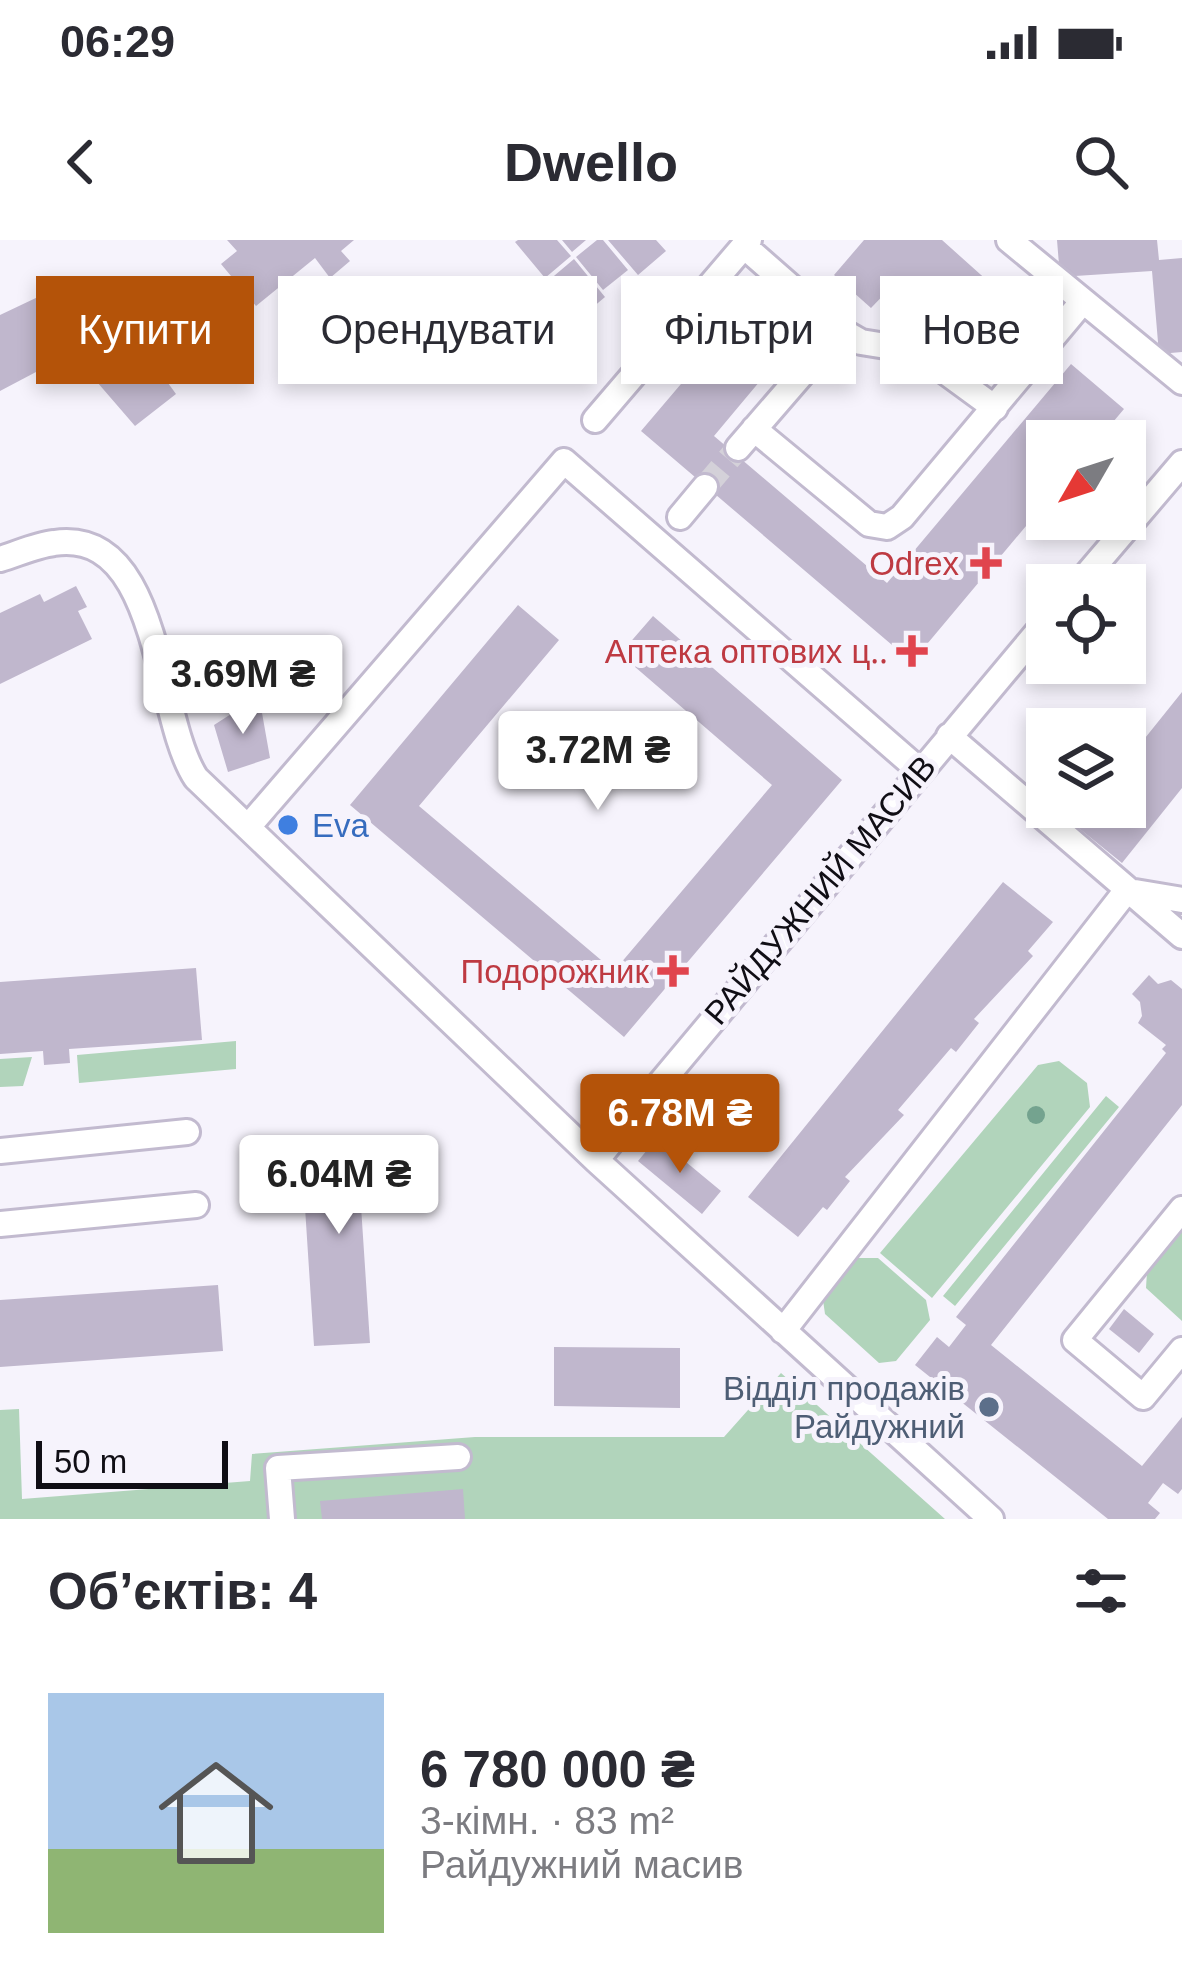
<!DOCTYPE html>
<html lang="uk">
<meta charset="utf-8">
<style>
body{margin:0;font-family:Arial,sans-serif;background:#f7f7f7;color:#2b2b33;height:100vh;display:flex;flex-direction:column;font-size:45px;white-space:nowrap}
*{box-sizing:border-box;margin:0}
p{font-size:39px;color:#7c7c81}
.icon{flex:none;width:66px;height:66px;fill:none;stroke:currentColor;stroke-width:2;stroke-linecap:round;stroke-linejoin:round}
.map{position:relative;height:1279px;overflow:hidden}
.details{display:flex;flex-direction:column;background:#fff;flex:1}
.details>*{flex:none}
.hud{position:absolute;left:36px;top:36px;width:1110px;height:108px;display:flex;gap:24px}
.needle{width:78px;rotate:231deg}
.fabs{position:absolute;left:1026px;top:180px;display:grid;gap:24px}
.fabs a{display:grid;place-items:center;width:120px;height:120px;border-radius:0px;background:#fff;box-shadow:0 6px 18px #0003;font-size:60px}
.scale{position:absolute;left:36px;bottom:30px;width:192px;box-sizing:border-box;padding-left:12px;border:6px solid #100e15;border-top:0;font-size:33px;line-height:42px;white-space:nowrap;color:#100e15;-webkit-text-stroke:9px #f6f3fc;paint-order:stroke}
.price{position:absolute;translate:-50% -102px;padding:0 27px;border-radius:12px;background:#fff;color:#222;font-size:39px;line-height:78px;filter:drop-shadow(0 3px 6px #0008)}
.price::after{content:'';position:absolute;left:50%;top:72px;width:36px;height:27px;margin-left:-18px;background:inherit;clip-path:polygon(0 0,100% 0,50% 100%)}
.price.selected{background:#b45309;color:#fff}
ul{padding:0;list-style:none}
li{display:flex;align-items:center;gap:36px;height:300px;padding:0 48px}
li+li{border-top:3px solid #e1e1e2}
li span{display:grid;place-items:center;flex:none;width:336px;height:240px;border-radius:0px;color:#555}
li>.icon{margin-inline-start:auto}
span .icon{width:144px;height:144px;fill:#fffc;stroke-width:1}
li b{font-size:51px}
h2{display:flex;justify-content:space-between;align-items:center;height:144px;padding:0 48px;font-size:51px}
.chip{padding:0 42px;border-radius:0px;background:#fff;box-shadow:0 6px 18px #0003;font-size:42px;line-height:108px}
.chip.selected{background:#b45309;color:#fff}
.status{display:flex;justify-content:space-between;align-items:center;height:84px;padding:0 60px;background:#fff;direction:ltr}
.status svg{height:33px;fill:currentColor}
header{display:flex;justify-content:space-between;align-items:center;height:156px;padding:0 48px;background:#fff;font-size:54px;font-weight:700}
.map>svg:first-child{display:block}
.green{fill:#b1d4bb}
.building{fill:#c0b7cd}
.lines{fill:none;stroke-linecap:round;stroke-linejoin:round}
.minor-tunnel{stroke:#d4d1d9;stroke-width:24;stroke-dasharray:24 12;stroke-linecap:butt}
.minor-casing{stroke:#c2bacf;stroke-width:30}
.minor{stroke:#fff;stroke-width:24}
.tree{fill:#74a38f}
.health-dot{fill:#e0444e;stroke:#f6f3fc;stroke-width:4.5}
.shop-dot{fill:#3f7fe0;stroke:#f6f3fc;stroke-width:4.5}
.service-dot{fill:#5c6f8a;stroke:#f6f3fc;stroke-width:4.5}
.labels{text-anchor:middle;dominant-baseline:central;stroke-width:10;stroke-linejoin:round;paint-order:stroke}
.health-label{font-size:33px;fill:#be3a42;stroke:#f6f3fc;text-anchor:end}
.shop-label{font-size:33px;fill:#366cbe;stroke:#f6f3fc;text-anchor:start}
.street-label{font-size:33px;fill:#100e15;stroke:#f6f3fc}
.service-label{font-size:33px;fill:#4e5e75;stroke:#f6f3fc;text-anchor:end}
</style>
<div class="status"><b>06:29</b><svg viewBox="0 0 49 12"><path d="M0 12V9h3v3zM5 12V6h3v6zM10 12V3h3v9zM15 12V0h3v12zM26 1h20v11H26zM47 4h2v5h-2z"/></svg></div>
<header><svg class="icon" aria-label="back" viewBox="0 0 24 24"><path d="M15 5l-7 7 7 7"/></svg>Dwello<svg class="icon" aria-label="search" viewBox="0 0 24 24"><circle cx="10" cy="10" r="6"/><path d="M15 15l6 6"/></svg></header>
<div class="map">
<svg width="1182" height="1279" viewBox="0 0 1182 1279">
<rect width="100%" height="100%" fill="#f6f3fc"/>
<path class="green" d="M236,801V829L79,843L77,815Z
M32,817L23,846L0,847V819Z
M1059,821L1087,843L1090,867L932,1058L880,1013L1038,825Z
M1106,856L1119,867L955,1066L943,1056Z
M1182,992V1081L1146,1048L1147,1032Z
M857,1018H878L926,1060L930,1080L896,1121L879,1123L825,1074L823,1060Z
M781,1133L945,1279H0V1170L19,1169L22,1259L250,1241L252,1214L475,1197H724Z"/>
<path class="building" d="M227,0H354L341,11L350,21L330,38L315,18L256,66L221,24L237,11Z
M518,0H557L571,16L545,38L515,2Z
M562,0H586L572,12Z
M597,0H603L628,30L603,50L576,17Z
M608,0H656L666,11L638,35Z
M864,0H942L1009,60L968,107L896,42L871,68L834,35Z
M1057,0H1157L1159,20L1182,18V112L1159,114L1152,31L1060,37Z
M574,19L605,57L579,79L548,41Z
M59,47L65,54L96,59L164,126L160,132L176,154L135,186L72,113L0,151V75Z
M726,91L770,129L714,196L887,343L1071,124L1124,169L1097,201H1047V261L912,422L641,191Z
M76,346L87,367L78,371L92,399L0,444V373L40,354L44,362Z
M518,365L559,400L419,566L614,731L772,545L620,414L653,376L842,540L624,797L350,565Z
M1182,452V548L1122,623L1075,585L1089,567H1125V523Z
M259,456L270,518L228,532L214,485Z
M1003,642L1053,682L1028,711L1033,716L974,779L979,783L956,812L951,808L898,870L904,875L845,937L850,941L827,970L823,967L798,997L748,957Z
M196,728L202,800L69,809L70,823L44,825L43,811L0,814V742Z
M1149,735L1158,744L1171,740L1182,749V865L991,1105L1142,1226L1182,1177V1249L1178,1254L1163,1243L1148,1263L1160,1273L1155,1279H1108L915,1125L937,1097L949,1107L966,1085L956,1077L1166,813L1162,809L1166,805L1138,783L1142,776L1140,762L1132,754Z
M657,898L721,951L702,974L638,921Z
M383,901L386,949L360,951L370,1103L314,1106L301,906Z
M218,1045L223,1111L0,1127V1060Z
M1124,1069L1154,1094L1139,1113L1109,1089Z
M554,1107L680,1108V1168L554,1166Z
M463,1249L465,1279H322L320,1261Z"/>
<g class="lines">
<path class="minor-tunnel" d="M705,247L738,208"/>
<defs>
<path id="minor" d="M1009,0L1182,142
M744,6L840,90L861,102L917,111L995,168
M595,180L749,0
M754,189L869,284L887,287L902,277L1083,61
M738,208L840,90
M680,277L705,247
M0,319C17,314 36,305 54,303C162,287 155,476 196,538L596,920L991,1279
M1078,345L1182,223
M949,496L1182,696
M248,587L564,221L919,530
M1135,652L1182,660
M0,911L187,892
M596,920L1047,381
M1182,969L1075,1100L1143,1157L1182,1110
M0,984L196,965
M783,1091L1127,650
M282,1279L278,1228L458,1217"/>
</defs>
<use href="#minor" class="minor-casing"/>
<use href="#minor" class="minor"/>
</g>
<circle class="tree" cx="1036" cy="875" r="9"/>
<g class="health-dot">
<path d="M980 305h12v12h12v12h-12v12h-12v-12h-12v-12h12z"/>
<path d="M906 393h12v12h12v12h-12v12h-12v-12h-12v-12h12z"/>
<path d="M667 713h12v12h12v12h-12v12h-12v-12h-12v-12h12z"/>
</g>
<circle class="shop-dot" cx="288" cy="585" r="12"/>
<circle class="service-dot" cx="989" cy="1167" r="12"/>
<g class="labels">
<g class="health-label">
<text x="959" y="323">Odrex</text>
<text x="888" y="411">Аптека оптових ц‥</text>
<text x="649" y="731">Подорожник</text>
</g>
<g class="shop-label">
<text x="312" y="585">Eva</text>
</g>
<g class="street-label">
<text transform="translate(820 650) rotate(-50)">РАЙДУЖНИЙ МАСИВ</text>
</g>
<g class="service-label">
<text x="965" y="1148">Відділ продажів<tspan x="965" dy="38">Райдужний</tspan></text>
</g>
</g>
</svg>
<div class="fabs">
<a><svg class="needle" viewBox="-14 -14 28 28"><path d="M0-13l5 13h-10z" fill="#e53935"/><path d="M0 13l5-13h-10z" fill="#7c7c81"/></svg></a>
<a><svg class="icon" aria-label="locate" viewBox="0 0 24 24"><circle cx="12" cy="12" r="6"/><path d="M12 2v4M12 18v4M2 12h4M18 12h4"/></svg></a>
<a><svg class="icon" aria-label="layers" viewBox="0 0 24 24"><path d="M12 4l9 5-9 5-9-5zM3 14l9 5 9-5"/></svg></a>
</div>
<div class="scale">50 m</div>
<b class="price" style="left:243px;top:497px">3.69M ₴</b>
<b class="price" style="left:598px;top:573px">3.72M ₴</b>
<b class="price selected" style="left:680px;top:936px">6.78M ₴</b>
<b class="price" style="left:339px;top:997px">6.04M ₴</b>
<div class="hud">
<a class="chip selected">Купити</a>
<a class="chip">Орендувати</a>
<a class="chip">Фільтри</a>
<a class="chip">Нове</a>
</div>
</div>
<section class="details">
<h2>Об’єктів: 4<svg class="icon" aria-label="filters" viewBox="0 0 24 24"><path d="M4 7h16M4 17h16"/><circle cx="9" cy="7" r="2"/><circle cx="15" cy="17" r="2"/></svg></h2>
<ul>
<li><span style="background:linear-gradient(#a9c7e8 65%,#8fb573 0)"><svg class="icon" aria-label="home" viewBox="0 0 24 24"><path d="M3 11l9-7 9 7M6 9v11h12V9"/></svg></span><div><b>6 780 000 ₴</b><p>3-кімн. · 83 m²</p><p>Райдужний масив</p></div></li>
</ul>
</section>
